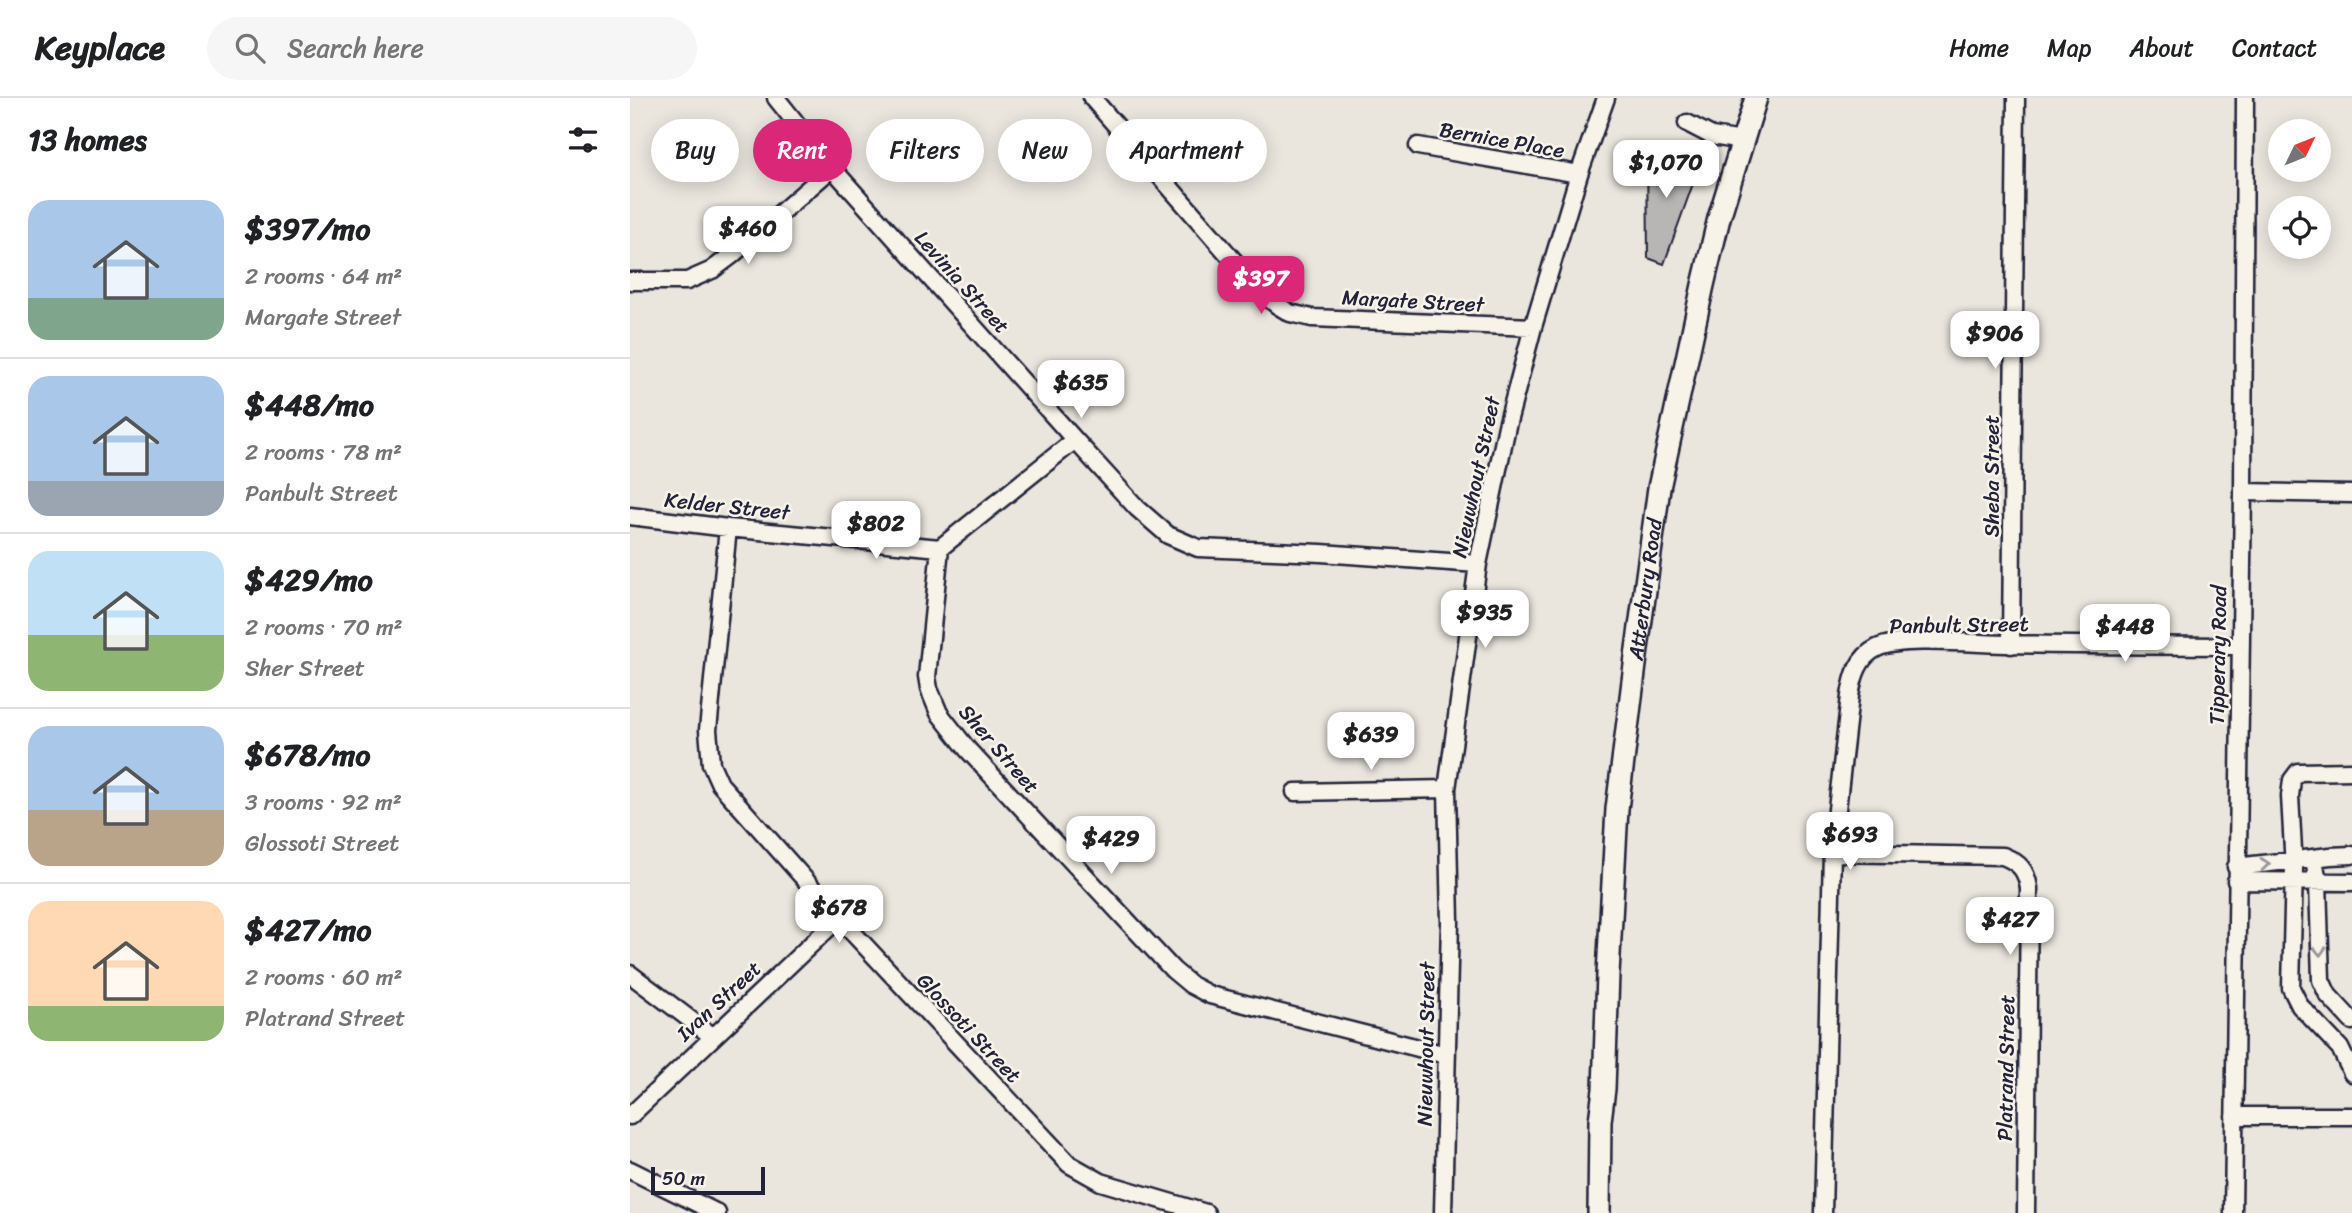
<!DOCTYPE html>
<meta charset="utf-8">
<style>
body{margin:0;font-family:Sriracha,sans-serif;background:#f6f6f6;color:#202124;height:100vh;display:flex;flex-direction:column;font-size:26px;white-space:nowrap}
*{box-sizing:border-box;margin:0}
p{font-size:23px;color:#757577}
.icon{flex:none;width:38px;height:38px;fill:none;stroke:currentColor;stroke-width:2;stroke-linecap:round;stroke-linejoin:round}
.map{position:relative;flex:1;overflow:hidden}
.sheet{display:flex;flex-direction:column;background:#fff;width:630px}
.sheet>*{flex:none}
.banner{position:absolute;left:21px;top:21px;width:665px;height:63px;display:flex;gap:14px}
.needle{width:46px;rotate:47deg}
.controls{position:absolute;left:1638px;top:21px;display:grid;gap:14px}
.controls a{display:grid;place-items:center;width:63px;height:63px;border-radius:50%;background:#fff;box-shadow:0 4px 18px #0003;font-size:35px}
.scale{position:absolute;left:21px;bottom:18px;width:114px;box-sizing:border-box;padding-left:7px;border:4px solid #22223b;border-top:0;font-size:19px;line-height:24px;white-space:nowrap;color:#22223b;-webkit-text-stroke:5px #f7f3e8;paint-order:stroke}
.price{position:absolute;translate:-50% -60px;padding:0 16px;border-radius:14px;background:#fff;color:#222;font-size:23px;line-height:46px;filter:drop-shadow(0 2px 4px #0008)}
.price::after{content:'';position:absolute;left:50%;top:42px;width:21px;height:16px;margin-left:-10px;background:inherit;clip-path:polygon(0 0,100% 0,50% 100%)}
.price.current{background:#db2777;color:#fff}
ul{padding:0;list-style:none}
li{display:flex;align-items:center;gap:21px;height:175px;padding:0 28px}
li+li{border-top:2px solid #e0e0e0}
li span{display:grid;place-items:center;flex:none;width:196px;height:140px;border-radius:21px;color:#555}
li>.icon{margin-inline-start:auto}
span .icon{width:84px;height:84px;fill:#fffc;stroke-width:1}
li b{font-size:30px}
h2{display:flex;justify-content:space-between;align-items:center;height:84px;padding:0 28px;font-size:30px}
.chip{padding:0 24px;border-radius:32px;background:#fff;box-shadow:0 4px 18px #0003;font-size:24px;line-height:63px}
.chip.current{background:#db2777;color:#fff}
header{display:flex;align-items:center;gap:42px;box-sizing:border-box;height:98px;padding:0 35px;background:#fff;border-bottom:2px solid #e0e0e0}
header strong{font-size:33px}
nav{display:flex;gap:38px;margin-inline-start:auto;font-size:24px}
.search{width:490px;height:63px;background:#f6f6f6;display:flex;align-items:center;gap:18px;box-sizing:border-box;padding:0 24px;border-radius:38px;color:#757577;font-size:26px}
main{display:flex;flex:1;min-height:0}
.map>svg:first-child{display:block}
.building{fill:#b8b6b5;stroke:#22223b;stroke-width:2}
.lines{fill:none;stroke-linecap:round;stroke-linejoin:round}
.minor-casing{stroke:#22223b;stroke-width:21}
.major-casing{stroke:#22223b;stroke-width:26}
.minor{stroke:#f7f3e8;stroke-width:16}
.major{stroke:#f7f3e8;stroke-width:21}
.oneway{stroke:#97959a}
.labels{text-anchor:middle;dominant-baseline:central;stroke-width:5;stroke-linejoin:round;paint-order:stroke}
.street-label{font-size:21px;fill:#22223b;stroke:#f7f3e8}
</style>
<header>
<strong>Keyplace</strong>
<div class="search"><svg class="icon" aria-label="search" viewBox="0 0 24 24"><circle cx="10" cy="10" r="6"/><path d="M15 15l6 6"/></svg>Search here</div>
<nav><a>Home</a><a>Map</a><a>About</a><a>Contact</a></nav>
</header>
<main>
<section class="sheet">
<h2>13 homes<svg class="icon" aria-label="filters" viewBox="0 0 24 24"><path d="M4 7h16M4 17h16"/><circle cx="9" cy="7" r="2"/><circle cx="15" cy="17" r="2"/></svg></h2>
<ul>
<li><span style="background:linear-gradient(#a9c7e8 70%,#7fa58c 0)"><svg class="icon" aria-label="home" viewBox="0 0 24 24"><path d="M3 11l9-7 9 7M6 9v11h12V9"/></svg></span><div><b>$397/mo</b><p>2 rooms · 64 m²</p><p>Margate Street</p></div></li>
<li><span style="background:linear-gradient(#a9c7e8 75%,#9aa5b1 0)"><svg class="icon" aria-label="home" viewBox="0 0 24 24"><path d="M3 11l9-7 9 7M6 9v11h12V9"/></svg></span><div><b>$448/mo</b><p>2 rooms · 78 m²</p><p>Panbult Street</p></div></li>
<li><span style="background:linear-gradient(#bfe0f5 60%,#8fb573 0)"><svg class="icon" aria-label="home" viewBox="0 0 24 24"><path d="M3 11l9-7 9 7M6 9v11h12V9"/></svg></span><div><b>$429/mo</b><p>2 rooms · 70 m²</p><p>Sher Street</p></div></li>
<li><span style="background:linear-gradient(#a9c7e8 60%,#b9a48a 0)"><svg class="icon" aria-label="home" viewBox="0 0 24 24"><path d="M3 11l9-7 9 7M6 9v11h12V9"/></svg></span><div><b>$678/mo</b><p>3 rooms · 92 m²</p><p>Glossoti Street</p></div></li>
<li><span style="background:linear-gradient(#ffd9b3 75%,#8fb573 0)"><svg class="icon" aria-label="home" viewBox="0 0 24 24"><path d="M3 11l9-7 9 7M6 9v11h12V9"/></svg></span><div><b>$427/mo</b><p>2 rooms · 60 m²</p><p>Platrand Street</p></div></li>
</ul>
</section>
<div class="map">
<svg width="1722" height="1115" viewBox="0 0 1722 1115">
<rect width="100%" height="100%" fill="#eae6de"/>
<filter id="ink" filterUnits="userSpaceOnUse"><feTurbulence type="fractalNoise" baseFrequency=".0143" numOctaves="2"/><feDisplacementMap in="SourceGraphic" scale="14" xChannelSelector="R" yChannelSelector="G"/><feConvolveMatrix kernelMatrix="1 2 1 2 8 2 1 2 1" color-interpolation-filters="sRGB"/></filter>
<g filter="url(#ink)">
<path class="building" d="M1017,49L1069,69L1034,166L1018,160Z"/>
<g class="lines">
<defs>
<path id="minor" d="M146,0L202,70L445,342L507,410L538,437L568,450L691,455L848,466
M462,0L631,194L647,207L660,215L682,220L903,229
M1057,25L1082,38L1112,43
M788,48L949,76
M0,183H57L82,172L102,157L202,70
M1613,394L1722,396
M0,418L98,430L310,450L445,342
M98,430L78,632L81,666L90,686L209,820L439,1066L471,1084L576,1115
M310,450L297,579L299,591L309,615L338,652L543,872L561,887L580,897L816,957
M1381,547L1386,0
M1722,673L1668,674L1662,682L1660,698L1664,770L1661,890L1670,908L1710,950L1722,975
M665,694L817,691
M1202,755L1373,758C1390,765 1396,772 1399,790L1396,1115
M1684,761L1688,784L1691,882L1698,897L1722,923
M1606,769L1700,758L1722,757
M1606,783L1722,784
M0,876L82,938
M0,1018L209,820
M1604,1018H1722
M0,1072L87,1115
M813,1115L820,824L817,691L848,466L877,328L903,229L949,76L976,0
M1193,1115L1202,755L1220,598C1223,579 1228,559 1247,550C1271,538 1350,546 1380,546C1456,548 1533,547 1609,548
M1603,1115L1613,394L1615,0"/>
<g id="major">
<path id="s1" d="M969,1115L970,1023L974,991L978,876L987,711L1007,551L1029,390L1073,187L1089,120L1126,0"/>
</g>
</defs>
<use href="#minor" class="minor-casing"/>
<use href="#major" class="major-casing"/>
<use href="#minor" class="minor"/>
<use href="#major" class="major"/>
</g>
<defs><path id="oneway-chevron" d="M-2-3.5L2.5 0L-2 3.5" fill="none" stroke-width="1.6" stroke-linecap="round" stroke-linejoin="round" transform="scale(1.75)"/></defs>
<g class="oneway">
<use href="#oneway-chevron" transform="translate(1635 766) rotate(-5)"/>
<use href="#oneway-chevron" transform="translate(1690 853) rotate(88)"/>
</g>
</g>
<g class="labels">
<g class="street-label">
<text transform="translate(872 42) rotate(10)">Bernice Place</text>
<text transform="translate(332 184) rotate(48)">Levinia Street</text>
<text transform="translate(783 203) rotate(3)">Margate Street</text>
<text transform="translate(1362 378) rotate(-90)">Sheba Street</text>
<text transform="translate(846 379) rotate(-78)">Nieuwhout Street</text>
<text transform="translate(97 408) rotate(6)">Kelder Street</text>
<text stroke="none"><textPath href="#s1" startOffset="626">Atterbury Road</textPath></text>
<text transform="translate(1329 527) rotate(-1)">Panbult Street</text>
<text transform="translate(1588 557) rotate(-89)">Tipperary Road</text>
<text transform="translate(369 651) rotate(49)">Sher Street</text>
<text transform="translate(89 903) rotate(-43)">Ivan Street</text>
<text transform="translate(339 930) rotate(47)">Glossoti Street</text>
<text transform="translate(796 946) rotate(-89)">Nieuwhout Street</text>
<text transform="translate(1376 970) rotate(-89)">Platrand Street</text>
</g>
</g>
</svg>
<div class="controls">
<a><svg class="needle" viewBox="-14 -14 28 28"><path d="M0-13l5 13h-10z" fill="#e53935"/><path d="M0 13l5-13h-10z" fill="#757577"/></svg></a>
<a><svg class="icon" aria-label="locate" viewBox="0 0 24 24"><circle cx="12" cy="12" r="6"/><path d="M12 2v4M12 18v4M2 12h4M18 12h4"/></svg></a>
</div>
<div class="scale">50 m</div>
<b class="price" style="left:1036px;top:102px">$1,070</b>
<b class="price" style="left:118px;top:168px">$460</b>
<b class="price current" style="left:631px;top:218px">$397</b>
<b class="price" style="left:1365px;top:273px">$906</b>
<b class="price" style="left:451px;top:322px">$635</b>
<b class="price" style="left:246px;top:463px">$802</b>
<b class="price" style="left:855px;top:552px">$935</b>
<b class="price" style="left:1495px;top:566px">$448</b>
<b class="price" style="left:741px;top:674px">$639</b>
<b class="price" style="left:1220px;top:774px">$693</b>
<b class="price" style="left:481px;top:778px">$429</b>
<b class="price" style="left:209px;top:847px">$678</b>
<b class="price" style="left:1380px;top:859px">$427</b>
<div class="banner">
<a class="chip">Buy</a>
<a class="chip current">Rent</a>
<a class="chip">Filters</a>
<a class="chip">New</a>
<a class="chip">Apartment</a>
</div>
</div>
</main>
